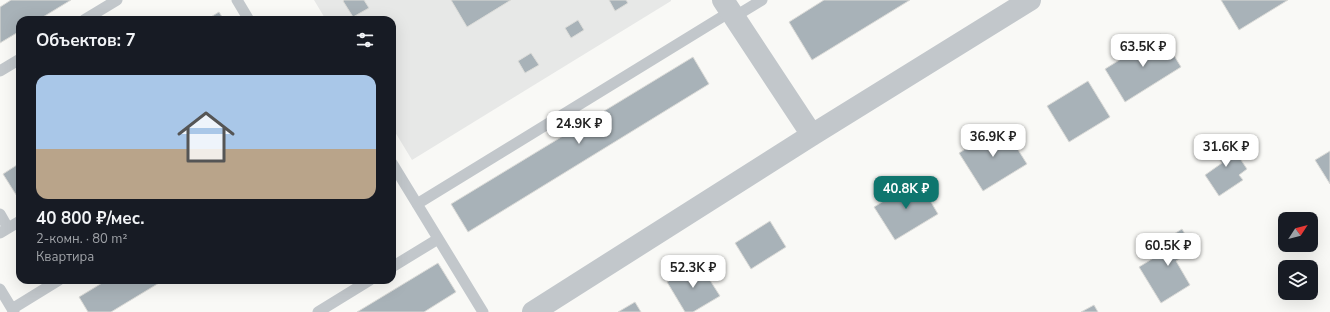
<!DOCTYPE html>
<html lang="ru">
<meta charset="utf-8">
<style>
body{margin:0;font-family:"Nunito Sans",sans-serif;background:#242831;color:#f1f3f6;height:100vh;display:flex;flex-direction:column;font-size:15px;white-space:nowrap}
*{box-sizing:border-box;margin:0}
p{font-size:13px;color:#9ea1a6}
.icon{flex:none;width:22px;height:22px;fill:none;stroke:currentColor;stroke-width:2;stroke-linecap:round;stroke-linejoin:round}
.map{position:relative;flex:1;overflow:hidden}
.details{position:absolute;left:16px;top:16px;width:380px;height:268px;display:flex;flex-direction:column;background:#171b24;border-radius:12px;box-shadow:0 4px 16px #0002}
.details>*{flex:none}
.needle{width:26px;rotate:54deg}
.buttons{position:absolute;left:1278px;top:212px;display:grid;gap:8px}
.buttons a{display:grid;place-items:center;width:40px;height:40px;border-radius:8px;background:#171b24;box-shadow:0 4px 16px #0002;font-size:20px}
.price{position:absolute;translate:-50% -34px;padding:0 9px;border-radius:8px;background:#fff;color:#222;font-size:13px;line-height:26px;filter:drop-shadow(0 1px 2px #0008)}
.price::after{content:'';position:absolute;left:50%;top:24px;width:12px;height:9px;margin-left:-6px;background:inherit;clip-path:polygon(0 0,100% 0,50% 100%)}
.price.on{background:#0f766e;color:#fff}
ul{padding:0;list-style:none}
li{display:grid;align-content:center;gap:8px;height:212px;padding:0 20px}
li+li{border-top:1px solid #363941}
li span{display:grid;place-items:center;height:124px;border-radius:12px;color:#555}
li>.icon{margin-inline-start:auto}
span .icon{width:72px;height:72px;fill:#fffc;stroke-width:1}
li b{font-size:17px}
h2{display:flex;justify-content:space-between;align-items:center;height:48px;padding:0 20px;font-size:17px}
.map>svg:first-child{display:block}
.built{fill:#e7e8e7}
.building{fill:#a8b2b8;stroke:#dbdbd8}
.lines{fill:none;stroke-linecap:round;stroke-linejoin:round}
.lane{stroke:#c2c7cb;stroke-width:11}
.street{stroke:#c2c7cb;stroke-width:22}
</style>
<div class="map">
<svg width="1330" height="312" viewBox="0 0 1330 312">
<rect width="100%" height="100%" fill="#f9f9f6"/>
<path class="built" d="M314,0H671V1L412,160L392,127V20H326Z"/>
<path class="building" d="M11,0H71L38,20H20V31L0,43V7Z
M344,0H364L369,8L353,17L343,1Z
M451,0H511L467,27Z
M609,0H626L628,3L615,11Z
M824,0H910L812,60L789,22Z
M1221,0H1288L1239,30Z
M219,12L224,20H206Z
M578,20L584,30L571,38L565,28Z
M1161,34L1181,67L1125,102L1105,69Z
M531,53L539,65L525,73L518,61Z
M693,57L709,84L468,232L451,204Z
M1088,81L1110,117L1069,142L1047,106Z
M1003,126L1027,164L983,191L959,153Z
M1225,136L1247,169L1239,175L1243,180L1219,196L1205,175L1222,163L1211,145Z
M1330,151V184L1315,160Z
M20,163V201L3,174Z
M918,180L938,214L895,240L874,207Z
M770,221L786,247L751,269L735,243Z
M1182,229L1194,250L1176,261L1190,285L1161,303L1139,267L1160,254L1155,246Z
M438,263L456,292L424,312H357Z
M699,263L720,296L693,312H685L667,282Z
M107,280H164L111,312H88L79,297Z
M635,302L641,312H618Z
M1094,305L1098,312H1081Z"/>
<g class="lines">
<path class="lane" d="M237,0L249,20
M734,17L762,0
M84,20L117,0
M0,71L20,59
M392,163L483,312
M417,204L730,12
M0,214L8,228
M0,233L20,221
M392,267L438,239
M0,289L14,312
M12,309L59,280
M318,312L370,280"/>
<path class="street" d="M723,0L812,135
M533,312L812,135L1030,0"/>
</g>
</svg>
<div class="buttons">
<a><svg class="needle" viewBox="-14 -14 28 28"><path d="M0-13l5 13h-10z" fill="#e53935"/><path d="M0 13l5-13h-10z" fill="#9ea1a6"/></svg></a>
<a><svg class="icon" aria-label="layers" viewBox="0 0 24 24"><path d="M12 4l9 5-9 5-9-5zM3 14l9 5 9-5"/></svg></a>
</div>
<b class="price" style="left:1143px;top:68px">63.5K ₽</b>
<b class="price" style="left:579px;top:145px">24.9K ₽</b>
<b class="price" style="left:993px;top:158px">36.9K ₽</b>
<b class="price" style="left:1226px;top:168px">31.6K ₽</b>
<b class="price on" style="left:906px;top:210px">40.8K ₽</b>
<b class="price" style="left:1168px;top:267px">60.5K ₽</b>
<b class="price" style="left:693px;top:289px">52.3K ₽</b>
<section class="details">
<h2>Объектов: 7<svg class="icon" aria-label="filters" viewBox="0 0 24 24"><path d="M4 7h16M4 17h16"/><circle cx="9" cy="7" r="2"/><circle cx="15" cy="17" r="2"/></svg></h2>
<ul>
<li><span style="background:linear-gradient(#a9c7e8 60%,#b9a48a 0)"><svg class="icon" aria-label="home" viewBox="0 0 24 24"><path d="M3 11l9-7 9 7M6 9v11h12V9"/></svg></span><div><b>40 800 ₽/мес.</b><p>2-комн. · 80 m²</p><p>Квартира</p></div></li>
</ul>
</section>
</div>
